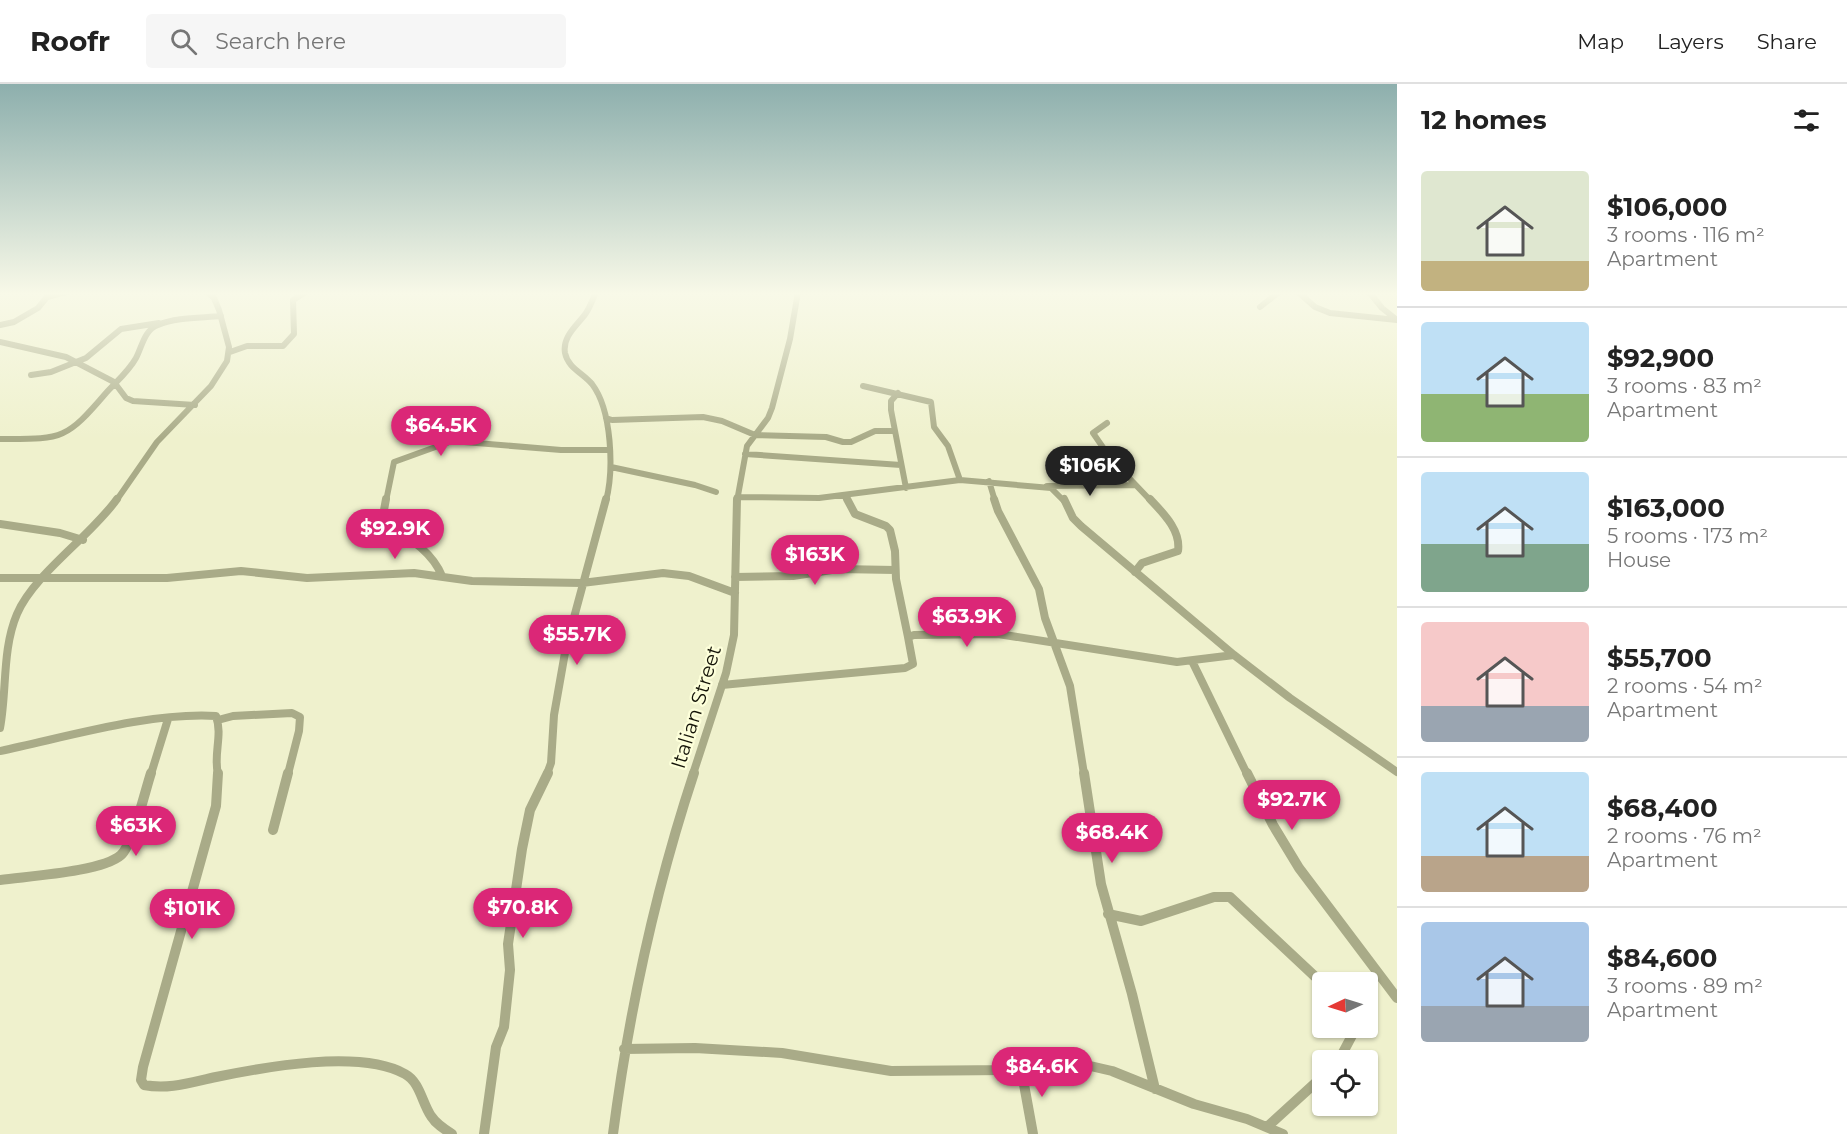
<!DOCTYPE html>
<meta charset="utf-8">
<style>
body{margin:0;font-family:Montserrat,sans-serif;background:#f6f6f6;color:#222;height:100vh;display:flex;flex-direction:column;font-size:22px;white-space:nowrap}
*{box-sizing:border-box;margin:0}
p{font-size:20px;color:#767676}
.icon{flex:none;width:33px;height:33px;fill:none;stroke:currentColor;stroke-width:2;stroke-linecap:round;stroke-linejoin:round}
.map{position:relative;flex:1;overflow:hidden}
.panel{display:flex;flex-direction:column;background:#fff;width:450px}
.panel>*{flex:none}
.needle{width:39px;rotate:266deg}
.buttons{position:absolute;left:1312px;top:888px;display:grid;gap:12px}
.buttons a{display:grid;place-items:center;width:66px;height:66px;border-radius:6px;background:#fff;box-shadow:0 2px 4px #0004;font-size:30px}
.price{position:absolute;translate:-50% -51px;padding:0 14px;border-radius:21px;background:#db2777;color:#fff;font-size:20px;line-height:39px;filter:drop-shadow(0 2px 3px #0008)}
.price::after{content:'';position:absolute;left:50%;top:36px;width:18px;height:14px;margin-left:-9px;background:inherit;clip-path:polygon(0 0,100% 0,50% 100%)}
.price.active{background:#222;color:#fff}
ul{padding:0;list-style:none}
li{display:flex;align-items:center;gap:18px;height:150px;padding:0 24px}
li+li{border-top:2px solid #e0e0e0}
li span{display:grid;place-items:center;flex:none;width:168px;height:120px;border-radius:6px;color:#555}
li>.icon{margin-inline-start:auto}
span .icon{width:72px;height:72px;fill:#fffc;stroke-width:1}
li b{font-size:26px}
h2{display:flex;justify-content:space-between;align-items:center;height:72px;padding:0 24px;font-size:26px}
header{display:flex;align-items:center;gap:36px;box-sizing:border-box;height:84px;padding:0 30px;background:#fff;border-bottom:2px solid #e0e0e0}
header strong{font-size:28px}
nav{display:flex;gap:33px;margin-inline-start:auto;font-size:21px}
.search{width:420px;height:54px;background:#f6f6f6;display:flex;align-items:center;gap:15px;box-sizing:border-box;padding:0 21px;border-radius:6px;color:#767676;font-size:22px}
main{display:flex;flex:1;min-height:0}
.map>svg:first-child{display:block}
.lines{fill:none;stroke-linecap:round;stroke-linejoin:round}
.minor-far2{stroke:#a9ab88;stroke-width:6}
.minor-far1{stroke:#a9ab88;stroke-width:8}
.minor{stroke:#a9ab88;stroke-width:10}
.labels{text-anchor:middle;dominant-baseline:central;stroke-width:4.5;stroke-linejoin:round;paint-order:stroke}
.street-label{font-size:20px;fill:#131307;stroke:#fdffda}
</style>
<header>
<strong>Roofr</strong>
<div class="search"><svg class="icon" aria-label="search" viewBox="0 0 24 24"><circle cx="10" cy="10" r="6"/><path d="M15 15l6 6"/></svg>Search here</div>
<nav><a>Map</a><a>Layers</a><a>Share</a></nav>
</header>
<main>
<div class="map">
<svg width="1397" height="1050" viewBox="0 0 1397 1050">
<rect width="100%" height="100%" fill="#eff1cd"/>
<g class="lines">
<path class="minor-far2" d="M596,208C593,215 590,223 586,229C578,241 562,252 565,269C568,284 583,289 592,300C612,326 614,386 606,417
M1298,208L1315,223L1330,229L1397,236
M1369,208L1382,224L1397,236
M1260,223L1279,208
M0,241L14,238L38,224L47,213L66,208
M0,258L66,273L114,298L126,314L133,317L195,321
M230,268L247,262H283L294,250L293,216L306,208
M31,291L51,288L86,274L121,245L159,239
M863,302L931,318L934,343L948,362L960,396
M898,309L891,317V326L906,404
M606,334L612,336L703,333L722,337L755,351L826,353L843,358H851L875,347H894
M1107,339L1093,349L1111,375L1151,417
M0,355C62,355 65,357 106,309C116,298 129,287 136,274C142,263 144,246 158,241C176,233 201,234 221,232
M745,370L901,381
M611,383L695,401L716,408
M989,397L995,417
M1047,402L1135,401
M845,412L848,417
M737,413L819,414L960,396L1051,404L1064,417
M116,417L157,358L211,302L227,277L229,263L219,226L214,214L207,208
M386,417L394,378L452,357L561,366H610
M737,417L747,362L768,334L772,324L790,255L798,208"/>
<path class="minor-far1" d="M386,415L382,437C405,452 431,465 442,492
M847,415L855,430L886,442L890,446L895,467L896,495L908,553
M994,415L998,427L1039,505L1045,534L1070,602L1084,690
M1064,415L1073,434L1081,442L1234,571L1290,614L1397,688
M0,440L60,449L83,456
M1135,488L1142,479L1178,467C1181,446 1163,429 1150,415
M735,493L793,492L838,485L895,486
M0,494H167L241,487L307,494L414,489L472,497L582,499L663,489L689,492L735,509
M1192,577L1247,690
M722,601L905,584L913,580L908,553L914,551L998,550L1177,578L1234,571
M218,636L233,632L292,629L300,633L299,647L288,690
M0,644C7,607 2,565 17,530C34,490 90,453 117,415
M0,667C67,653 149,628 216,632C223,651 213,671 218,690
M151,690L168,635
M547,690L551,679L554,631L566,563L606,415
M693,690L726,589L734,551L737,415"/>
<path class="minor" d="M218,689L216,722L143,983L141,996L144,1001C169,1006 192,998 216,993C265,983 360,965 405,990C420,998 422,1019 431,1032C436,1040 444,1045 452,1050
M1084,689L1101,800L1132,910L1155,1005
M1247,689L1273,741L1299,784L1397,914
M273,746L288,689
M0,796C28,792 102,788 121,771C133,760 145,707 151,689
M1108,830L1141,837L1214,813H1230L1323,900
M624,965L695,964L782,969L891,987L1007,986L1086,981L1112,987L1194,1020L1247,1035L1283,1050
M1339,976L1356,944
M1021,984L1033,1050
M1267,1043L1323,992
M484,1050L496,963L504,943L510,886L508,860L522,765L530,726L548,689
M613,1050C629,927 655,807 694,689"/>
</g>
<linearGradient id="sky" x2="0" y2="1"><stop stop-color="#8dafad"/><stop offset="0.59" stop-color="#f8f9e8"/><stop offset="1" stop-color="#f8f9e8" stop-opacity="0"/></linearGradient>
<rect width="1397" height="355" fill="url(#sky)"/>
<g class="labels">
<g class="street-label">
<text transform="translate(696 623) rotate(-73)">Italian Street</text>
</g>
</g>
</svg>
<div class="buttons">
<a><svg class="needle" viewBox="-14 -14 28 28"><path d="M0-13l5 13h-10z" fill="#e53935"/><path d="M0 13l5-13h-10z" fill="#767676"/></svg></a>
<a><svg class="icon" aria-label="locate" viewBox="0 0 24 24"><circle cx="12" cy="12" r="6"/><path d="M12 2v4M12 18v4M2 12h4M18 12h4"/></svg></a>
</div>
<b class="price" style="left:441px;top:373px">$64.5K</b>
<b class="price active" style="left:1090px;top:413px">$106K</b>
<b class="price" style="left:395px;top:476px">$92.9K</b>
<b class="price" style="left:815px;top:502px">$163K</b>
<b class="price" style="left:967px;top:564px">$63.9K</b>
<b class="price" style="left:577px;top:582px">$55.7K</b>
<b class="price" style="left:1292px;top:747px">$92.7K</b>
<b class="price" style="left:136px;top:773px">$63K</b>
<b class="price" style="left:1112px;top:780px">$68.4K</b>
<b class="price" style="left:523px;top:855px">$70.8K</b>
<b class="price" style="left:192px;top:856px">$101K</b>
<b class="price" style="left:1042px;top:1014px">$84.6K</b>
</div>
<section class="panel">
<h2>12 homes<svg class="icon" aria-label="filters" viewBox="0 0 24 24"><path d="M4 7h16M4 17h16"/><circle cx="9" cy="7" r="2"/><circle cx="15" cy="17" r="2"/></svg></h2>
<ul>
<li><span style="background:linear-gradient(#dfe7d0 75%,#c2b280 0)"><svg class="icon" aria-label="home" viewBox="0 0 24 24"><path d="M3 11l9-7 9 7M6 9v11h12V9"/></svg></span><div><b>$106,000</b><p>3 rooms · 116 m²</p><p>Apartment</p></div></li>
<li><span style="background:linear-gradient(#bfe0f5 60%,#8fb573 0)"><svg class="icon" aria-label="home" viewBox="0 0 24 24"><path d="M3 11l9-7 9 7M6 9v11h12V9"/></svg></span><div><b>$92,900</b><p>3 rooms · 83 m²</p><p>Apartment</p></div></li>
<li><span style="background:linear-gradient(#bfe0f5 60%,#7fa58c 0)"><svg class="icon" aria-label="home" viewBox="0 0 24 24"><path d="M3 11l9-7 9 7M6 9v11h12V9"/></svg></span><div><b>$163,000</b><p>5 rooms · 173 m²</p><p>House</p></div></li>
<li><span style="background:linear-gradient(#f6c9c9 70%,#9aa5b1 0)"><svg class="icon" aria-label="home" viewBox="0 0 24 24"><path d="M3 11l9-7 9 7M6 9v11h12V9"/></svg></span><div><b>$55,700</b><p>2 rooms · 54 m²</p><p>Apartment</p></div></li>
<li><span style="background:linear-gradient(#bfe0f5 70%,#b9a48a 0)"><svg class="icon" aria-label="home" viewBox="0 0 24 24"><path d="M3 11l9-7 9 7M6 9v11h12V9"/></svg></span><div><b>$68,400</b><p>2 rooms · 76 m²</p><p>Apartment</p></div></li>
<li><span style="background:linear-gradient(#a9c7e8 70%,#9aa5b1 0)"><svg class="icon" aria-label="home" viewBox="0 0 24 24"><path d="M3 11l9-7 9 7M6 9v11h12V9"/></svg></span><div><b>$84,600</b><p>3 rooms · 89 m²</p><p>Apartment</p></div></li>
</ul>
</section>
</main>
